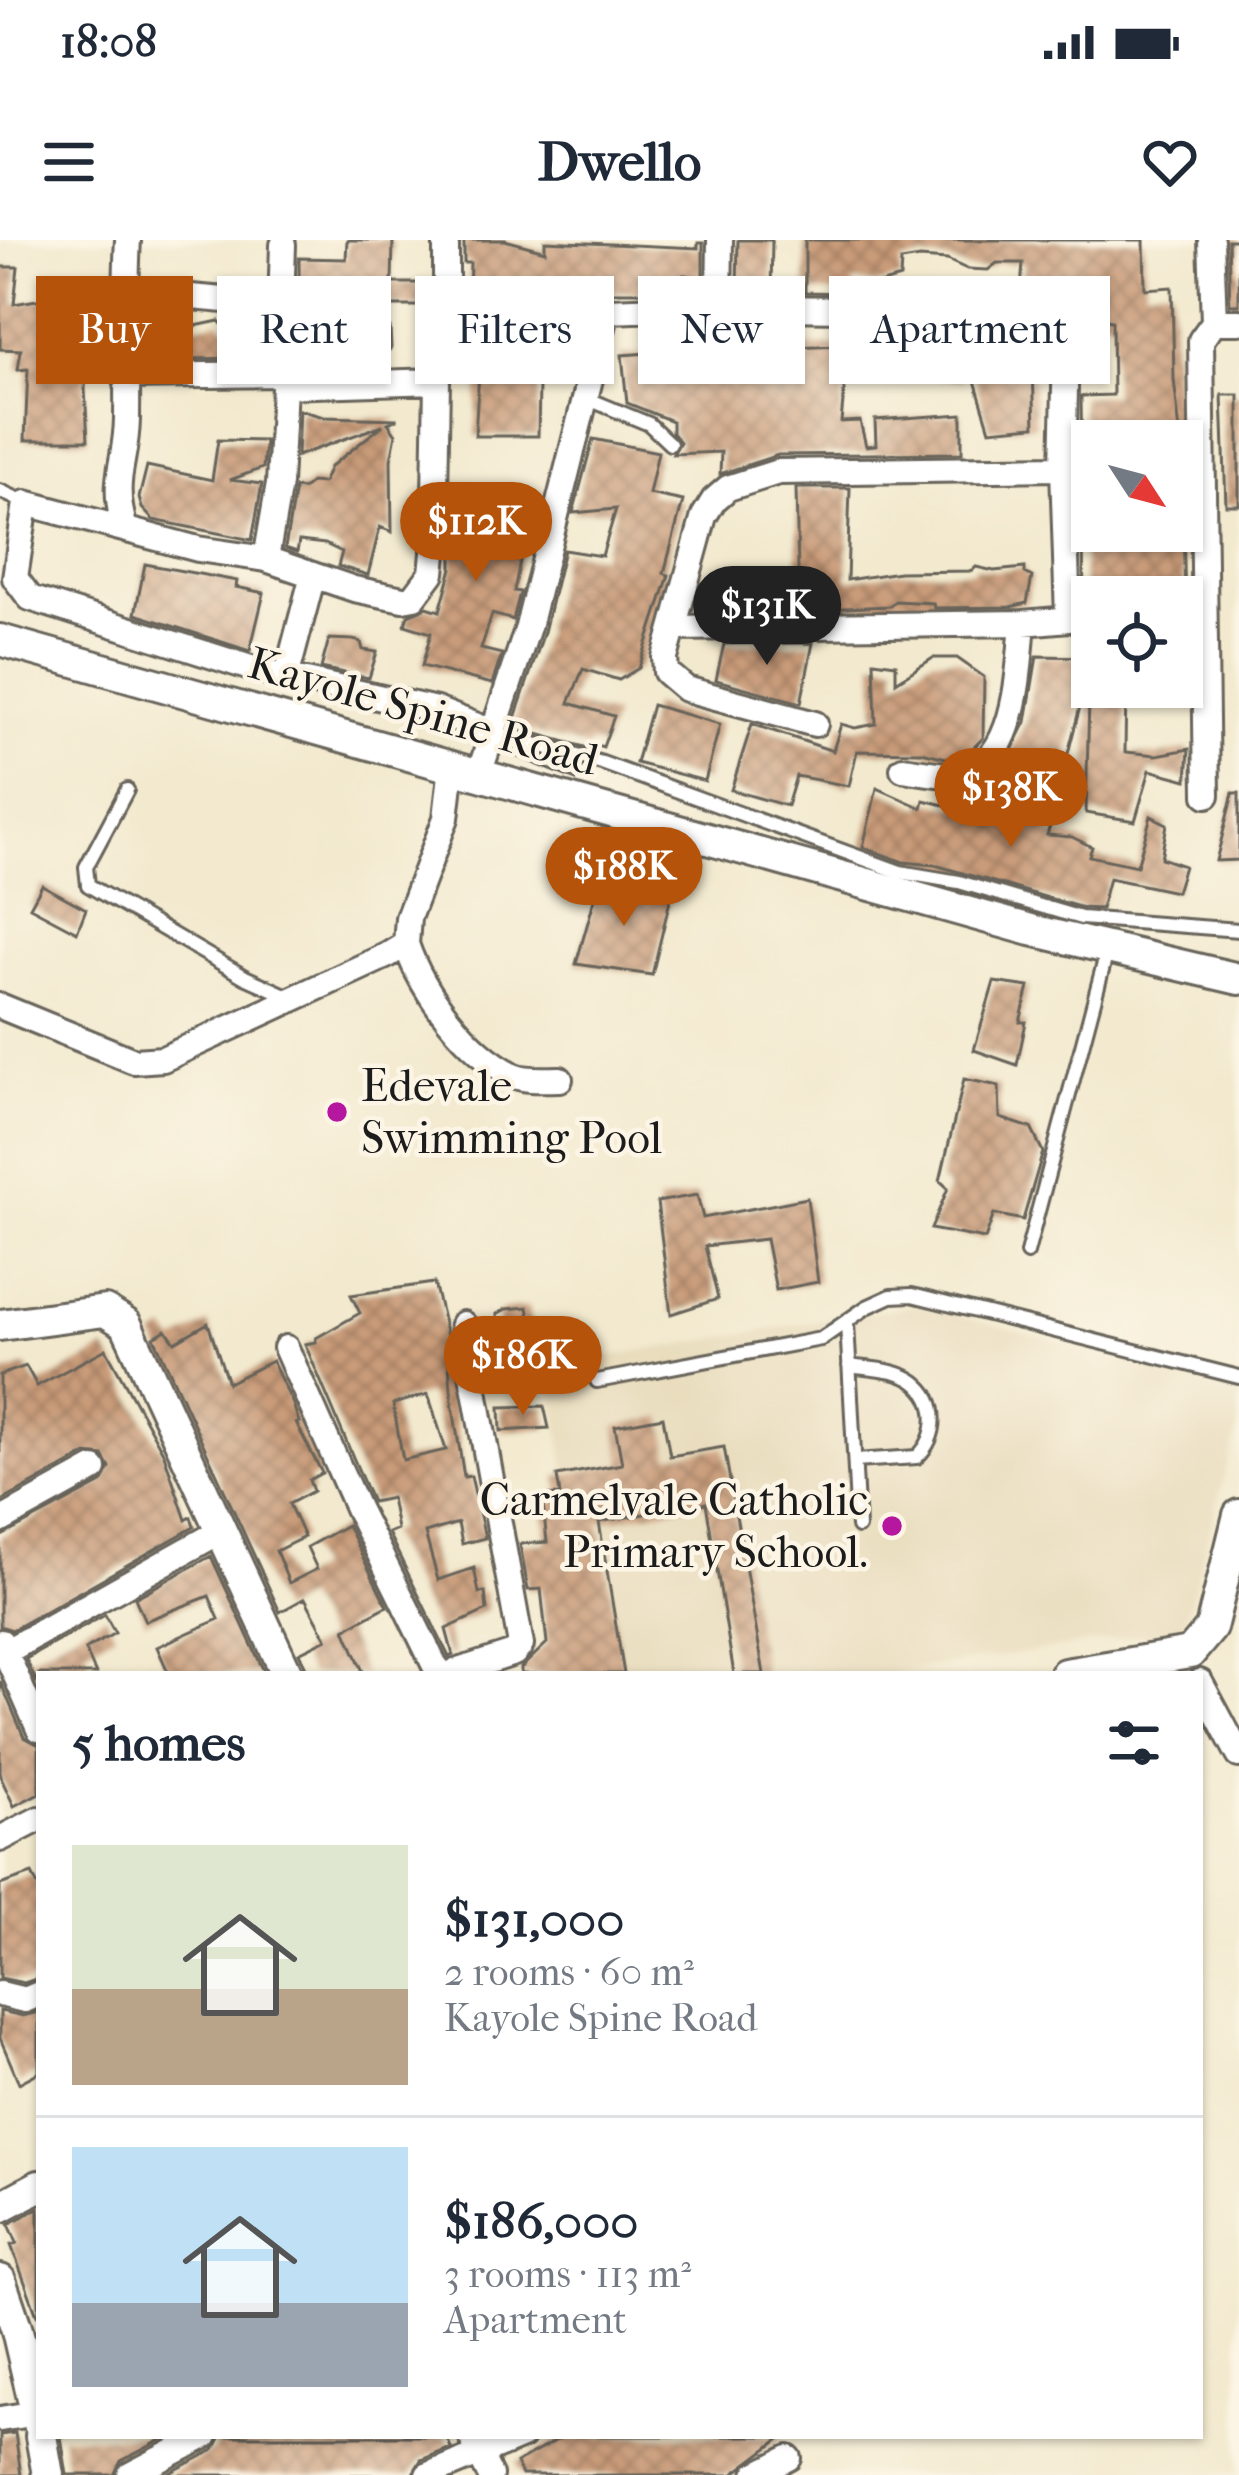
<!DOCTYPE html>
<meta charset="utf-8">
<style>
body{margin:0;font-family:"IM FELL French Canon",serif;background:#f6f6f7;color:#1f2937;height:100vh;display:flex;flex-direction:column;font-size:45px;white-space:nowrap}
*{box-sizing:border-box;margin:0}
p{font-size:39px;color:#747a83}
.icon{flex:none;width:66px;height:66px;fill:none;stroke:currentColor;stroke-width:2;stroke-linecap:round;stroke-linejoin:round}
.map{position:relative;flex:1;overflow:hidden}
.panel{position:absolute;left:36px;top:1431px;width:1167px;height:768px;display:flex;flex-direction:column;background:#fff;border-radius:0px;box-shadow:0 3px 9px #0004}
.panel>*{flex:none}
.banner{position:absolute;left:36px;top:36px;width:1167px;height:108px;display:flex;gap:24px}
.needle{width:78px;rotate:126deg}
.controls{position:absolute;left:1071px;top:180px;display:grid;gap:24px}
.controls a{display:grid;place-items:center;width:132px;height:132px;border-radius:0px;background:#fff;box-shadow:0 3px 9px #0004;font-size:60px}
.price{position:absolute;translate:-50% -102px;padding:0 27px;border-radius:42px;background:#b45309;color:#fff;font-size:39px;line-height:78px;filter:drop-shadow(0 3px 6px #0008)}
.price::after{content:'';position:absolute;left:50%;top:72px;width:36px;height:27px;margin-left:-18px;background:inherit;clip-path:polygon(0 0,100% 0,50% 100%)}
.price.selected{background:#222;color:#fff}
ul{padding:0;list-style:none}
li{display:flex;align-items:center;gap:36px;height:300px;padding:0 36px}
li+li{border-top:3px solid #e0e1e3}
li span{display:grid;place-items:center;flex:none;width:336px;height:240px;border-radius:0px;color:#555}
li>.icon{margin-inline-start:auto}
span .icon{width:144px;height:144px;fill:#fffc;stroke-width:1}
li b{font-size:51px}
h2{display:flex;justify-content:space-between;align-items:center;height:144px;padding:0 36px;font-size:51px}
.pill{padding:0 42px;border-radius:0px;background:#fff;box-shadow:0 3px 9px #0004;font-size:42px;line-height:108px}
.pill.selected{background:#b45309;color:#fff}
.status{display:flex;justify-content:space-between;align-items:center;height:84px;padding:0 60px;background:#fff;direction:ltr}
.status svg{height:33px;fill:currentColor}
header{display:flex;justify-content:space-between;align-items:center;height:156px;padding:0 36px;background:#fff;font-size:54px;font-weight:700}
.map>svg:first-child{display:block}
.built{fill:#e7daba}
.building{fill:url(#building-cross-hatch);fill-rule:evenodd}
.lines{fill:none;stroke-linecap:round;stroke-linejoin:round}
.service-casing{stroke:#67645a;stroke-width:18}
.minor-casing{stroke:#67645a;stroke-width:30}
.tertiary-casing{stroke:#67645a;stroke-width:36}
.service{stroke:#fff;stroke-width:12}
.minor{stroke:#fff;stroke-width:24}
.tertiary{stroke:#fff;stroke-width:30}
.poi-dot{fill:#b5179e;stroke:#fcf5e5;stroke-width:4.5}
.labels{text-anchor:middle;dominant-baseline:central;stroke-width:9;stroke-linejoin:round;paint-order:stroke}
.street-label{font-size:45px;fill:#1c1c1c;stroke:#fcf5e5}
.poi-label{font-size:45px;fill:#1c1c1c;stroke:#fcf5e5;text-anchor:start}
</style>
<div class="status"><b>18:08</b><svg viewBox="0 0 49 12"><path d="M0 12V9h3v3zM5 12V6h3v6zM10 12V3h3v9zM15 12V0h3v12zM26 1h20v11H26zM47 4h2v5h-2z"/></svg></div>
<header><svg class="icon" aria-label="menu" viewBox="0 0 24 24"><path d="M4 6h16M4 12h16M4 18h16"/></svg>Dwello<svg class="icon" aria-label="heart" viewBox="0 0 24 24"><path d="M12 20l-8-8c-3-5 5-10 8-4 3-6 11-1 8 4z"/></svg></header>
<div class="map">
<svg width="1239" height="2235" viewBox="0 0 1239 2235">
<defs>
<pattern id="building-cross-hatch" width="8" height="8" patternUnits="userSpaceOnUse" patternTransform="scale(3)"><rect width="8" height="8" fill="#c99b79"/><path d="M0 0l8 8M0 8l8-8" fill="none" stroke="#a27e62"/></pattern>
</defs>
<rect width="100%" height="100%" fill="#fcf5e5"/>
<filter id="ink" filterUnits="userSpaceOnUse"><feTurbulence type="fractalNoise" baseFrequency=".00833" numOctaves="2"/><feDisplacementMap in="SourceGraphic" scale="24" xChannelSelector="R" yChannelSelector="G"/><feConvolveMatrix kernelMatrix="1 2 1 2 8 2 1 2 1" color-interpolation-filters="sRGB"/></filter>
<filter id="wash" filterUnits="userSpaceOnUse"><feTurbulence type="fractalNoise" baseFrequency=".004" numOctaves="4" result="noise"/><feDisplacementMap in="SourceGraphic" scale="48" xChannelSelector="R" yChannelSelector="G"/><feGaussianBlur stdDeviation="2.7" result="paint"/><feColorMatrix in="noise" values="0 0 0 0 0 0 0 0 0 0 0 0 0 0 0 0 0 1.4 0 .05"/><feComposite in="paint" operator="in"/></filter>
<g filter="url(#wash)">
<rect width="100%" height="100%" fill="#f2e9ce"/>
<path class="built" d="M917,1065L1239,1149V1183L1183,1389L886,1434H594L550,1126Z"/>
<g id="blocks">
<path class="building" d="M347,0H393L392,43H430V66H376L377,42H341L339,89L390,88L391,108L384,116H371V125L300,129L299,18L346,19Z
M464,0H505L545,11V1L698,8V3H703V37L684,35V44L670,52H469L470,23H464Z
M738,0H772L771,51H737Z
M805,0H1144L1145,49L1172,47L1174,140L1181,201H1092V291H1183L1185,357H1092V361H1084L1081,156L1113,155L1112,81L1098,79L1099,62L1064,59V52L1021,49L1023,23H997L988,30L967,29L947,20L920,18L901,21L900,38L872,46V43L854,42L853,53L805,52Z
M1228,0H1239V65H1230Z
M0,27H18L14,64L77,53L83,62L96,65L97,83L88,84L85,149L88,200H25L28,129L18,130L21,110L0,109Z
M219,81L237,99L240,118L183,119L186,88Z
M508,86H534L539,145L538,196H475L481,100Z
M873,86H902L903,134L874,135Z
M945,87L1021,92L1032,102L1035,186L990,190L963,101L962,140L940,138Z
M703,96L704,110L844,105L847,120L841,182L860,181L866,206L876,205L875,180L962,174V213L778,215L720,234L721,212L673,214L680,202L672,192V181L627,163L622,115L662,112L663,97Z
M1222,155H1239V265H1226Z
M299,170L324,177L398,179L388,183L396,194L391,220L392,292L380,287L368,335L338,326L342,312L325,304L299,301L297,312L285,308L295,248L303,249L311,242L323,243L330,227L383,185L297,216Z
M593,199L658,212L649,254L683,261L664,333L669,335L639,428L619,440L583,429L569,463L614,476L603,507L590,503L588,508L512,487L544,392L564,310L602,316L616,269L573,273Z
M218,200L265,201L263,228L230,240L262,244L252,300L153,280L142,268L139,258L147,226L212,240Z
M796,248H850L847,340L899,332L972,331L976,327L994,331L1025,328V333L1032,337L1027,363L1010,367L934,368L933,363L895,361L890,366L799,370Z
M521,252L520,271L529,276L514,351L520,352L513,380L492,374L481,409L502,414L492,444L422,426L431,393L405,385L408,375L427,367L440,371L452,328V254Z
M145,324L237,341L236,347L264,353L250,411L135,374Z
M329,399L353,400L361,402L363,410L377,412L369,438L321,428Z
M813,403L801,463L716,440L724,404Z
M1037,416L1092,417V447H1126L1125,512L1157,515L1189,509L1187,540L1150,530L1135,581L1086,573L1089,460L1082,459L1064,529L1005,524L1026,482Z
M933,418H957L984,437L983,498L966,515L946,518L922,512L857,511L849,546L796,536L787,566L731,550L752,484L833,511L841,484L855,488L876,484L874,421L896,424V442Z
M652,465L720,484L705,541L636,523Z
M506,507L581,528L576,540L511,514Z
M877,548L922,568L924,560L956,568L959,560L982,568V577L991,578L997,559L1050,586L1047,595L1072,597L1092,607L1089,616L1137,626L1151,576L1167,584L1161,618L1184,626L1176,652L1109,638L1101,669L1083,668L935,625L903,622L863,607Z
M1233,553H1239V620L1216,621Z
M601,636L645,655L647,648L672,652L652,735L576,724Z
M42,645L86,669L77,692L30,667Z
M994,742L1029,747L1020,782H1026L1017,825L974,810Z
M964,839L999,846L1000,878L1031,888L1043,912L1023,980L994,974L985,999L931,989L948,948L940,941Z
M697,955L703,978L807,958L818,1042L776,1050L766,999L705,1006L718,1059L671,1074L657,962Z
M434,1043L451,1112L448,1113L452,1161L464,1237L471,1236L485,1298L462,1304L458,1283L425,1293L438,1340L474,1328L479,1353L485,1352L487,1370L446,1389L453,1415L449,1417L388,1293L397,1289L391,1258L372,1262L305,1104L316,1102V1098L360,1073L351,1055ZM428,1154L446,1210L403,1220L393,1164Z
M528,1067L535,1109L492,1114V1094H499L497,1074L506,1069Z
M208,1083L228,1143L272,1121L293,1164L299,1182L296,1183L322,1233L309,1240L313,1251L289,1264L304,1297L276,1311L289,1343L317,1329L307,1307L347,1285L387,1366L345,1389L364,1434H309L299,1413L327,1399L305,1358L280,1372L154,1097L166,1090L175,1102Z
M106,1109L164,1214L186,1280L191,1277L194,1287L12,1390L0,1386V1297L102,1243L110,1228L103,1216L87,1214L0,1262V1135L26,1126L37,1146Z
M544,1166L549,1188L501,1191L500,1167Z
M663,1177L670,1216L724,1207L764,1434H734L706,1263L599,1282L624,1434H521V1428L547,1403L541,1349L528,1350L520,1304L547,1302L542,1256L560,1255L557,1236L622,1224L615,1186Z
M211,1316L263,1429L264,1434H169L157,1407L219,1379L209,1356L145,1381L135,1358Z
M105,1375L115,1393L85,1410L96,1434H39L36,1441L26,1419Z
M0,1441L24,1497L39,1505V1553L14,1566L0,1536Z
M32,1634L39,1648V1738L24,1743L0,1738V1645Z
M0,1771L23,1776L39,1772V1832L19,1843L0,1798Z
M39,1968V2075H37L11,2005L17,2003L9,1984Z
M15,2193L21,2235H0V2195Z
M61,2196H169L121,2221L114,2235H67Z
M221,2196H446L451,2208L421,2220L412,2235H166L214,2210Z
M564,2196H784L732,2235H522L516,2223Z"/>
</g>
</g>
<g filter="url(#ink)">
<use href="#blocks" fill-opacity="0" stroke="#67645a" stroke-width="3"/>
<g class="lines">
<defs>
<path id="service" d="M586,158L649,184L670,204
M0,251L26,263
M496,493L602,523L900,632L959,642L1081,678L1239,690
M127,550L86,627L88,645L245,737L292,758
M1027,1013L1108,708
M847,1083L858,1287
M849,1126C869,1129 898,1129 915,1142C941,1162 938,1197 917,1217L855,1221
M597,1141L821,1099L867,1067L891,1056L912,1055L1239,1137"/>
<path id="minor" d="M446,0V68L437,141L434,313L432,333L414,357L403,359L354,349L266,319L198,309L26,263L15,338L30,358L257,430L436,470L495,493
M720,0L719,67L1033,72L1051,76L1063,89L1066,108L1063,228L1068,378
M124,51L281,65L284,146L437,141
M281,65L283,5
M446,68L607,71L719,67
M1214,82H1239
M126,136L283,134
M125,289C110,238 126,226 127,179C128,119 124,60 128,0
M266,319L279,244L284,146
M676,388L1023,383L1092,377
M287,434L313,335
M815,484L686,449L666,432L665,418L704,276L714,260L728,248L778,232L1063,228
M903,529C918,531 936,535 951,535C1018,533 1018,431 1023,383
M479,534L528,387L607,71
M1207,555L1201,100L1214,82L1211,0
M406,704C422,752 466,811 513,835C525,841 545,839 560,839
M0,766L134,821L163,819L388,715L406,704L408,678L446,578L452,526
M286,1108L357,1268L439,1434
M0,1281L94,1229
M1,1402L39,1489
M0,1415L221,1291
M449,1434L514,1413L521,1405L463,1084
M1200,1442L1239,1515
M0,1599L39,1579
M0,1754L25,1760L39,1754
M0,2179L37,2173
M471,2196L490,2235
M130,2235L205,2196
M428,2235L522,2196
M756,2235L789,2218"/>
<path id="tertiary" d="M0,400L1031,690L1239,739
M0,1085L105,1071L126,1084L287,1434
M1065,1434L1190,1413L1211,1388L1239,1275
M0,1967L39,1946
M0,2040L17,2090L39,2184
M41,2196L48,2235"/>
</defs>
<use href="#service" class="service-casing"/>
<use href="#minor" class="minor-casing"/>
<use href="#tertiary" class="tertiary-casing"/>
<use href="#service" class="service"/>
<use href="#minor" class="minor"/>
<use href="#tertiary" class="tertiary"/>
</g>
</g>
<g class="poi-dot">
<circle cx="337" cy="872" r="12"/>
<circle cx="892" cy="1286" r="12"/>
</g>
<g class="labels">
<g class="street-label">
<text transform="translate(423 472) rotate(16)">Kayole Spine Road</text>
</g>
<g class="poi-label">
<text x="361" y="846">Edevale<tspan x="361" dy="52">Swimming Pool</tspan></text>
<text x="868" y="1260" text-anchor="end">Carmelvale Catholic<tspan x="868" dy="52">Primary School.</tspan></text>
</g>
</g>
</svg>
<div class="controls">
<a><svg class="needle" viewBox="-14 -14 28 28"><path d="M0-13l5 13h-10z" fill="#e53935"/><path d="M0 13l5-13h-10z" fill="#747a83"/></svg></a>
<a><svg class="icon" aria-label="locate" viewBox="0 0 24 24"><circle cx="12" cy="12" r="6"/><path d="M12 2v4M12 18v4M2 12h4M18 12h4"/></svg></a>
</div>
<b class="price" style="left:476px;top:344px">$112K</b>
<b class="price selected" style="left:767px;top:428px">$131K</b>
<b class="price" style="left:1011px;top:610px">$138K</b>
<b class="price" style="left:624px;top:689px">$188K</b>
<b class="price" style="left:523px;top:1178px">$186K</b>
<div class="banner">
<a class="pill selected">Buy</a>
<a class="pill">Rent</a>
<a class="pill">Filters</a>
<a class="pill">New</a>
<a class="pill">Apartment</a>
</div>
<section class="panel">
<h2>5 homes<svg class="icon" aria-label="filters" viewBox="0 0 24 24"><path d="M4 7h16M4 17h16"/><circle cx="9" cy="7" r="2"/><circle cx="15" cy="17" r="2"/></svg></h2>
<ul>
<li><span style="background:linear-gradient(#dfe7d0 60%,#b9a48a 0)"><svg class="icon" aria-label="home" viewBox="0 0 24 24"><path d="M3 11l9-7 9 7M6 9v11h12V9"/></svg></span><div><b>$131,000</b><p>2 rooms · 60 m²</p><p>Kayole Spine Road</p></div></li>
<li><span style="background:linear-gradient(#bfe0f5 65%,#9aa5b1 0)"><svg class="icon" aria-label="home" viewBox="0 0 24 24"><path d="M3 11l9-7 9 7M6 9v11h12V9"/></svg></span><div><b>$186,000</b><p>3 rooms · 113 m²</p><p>Apartment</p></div></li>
</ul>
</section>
</div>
